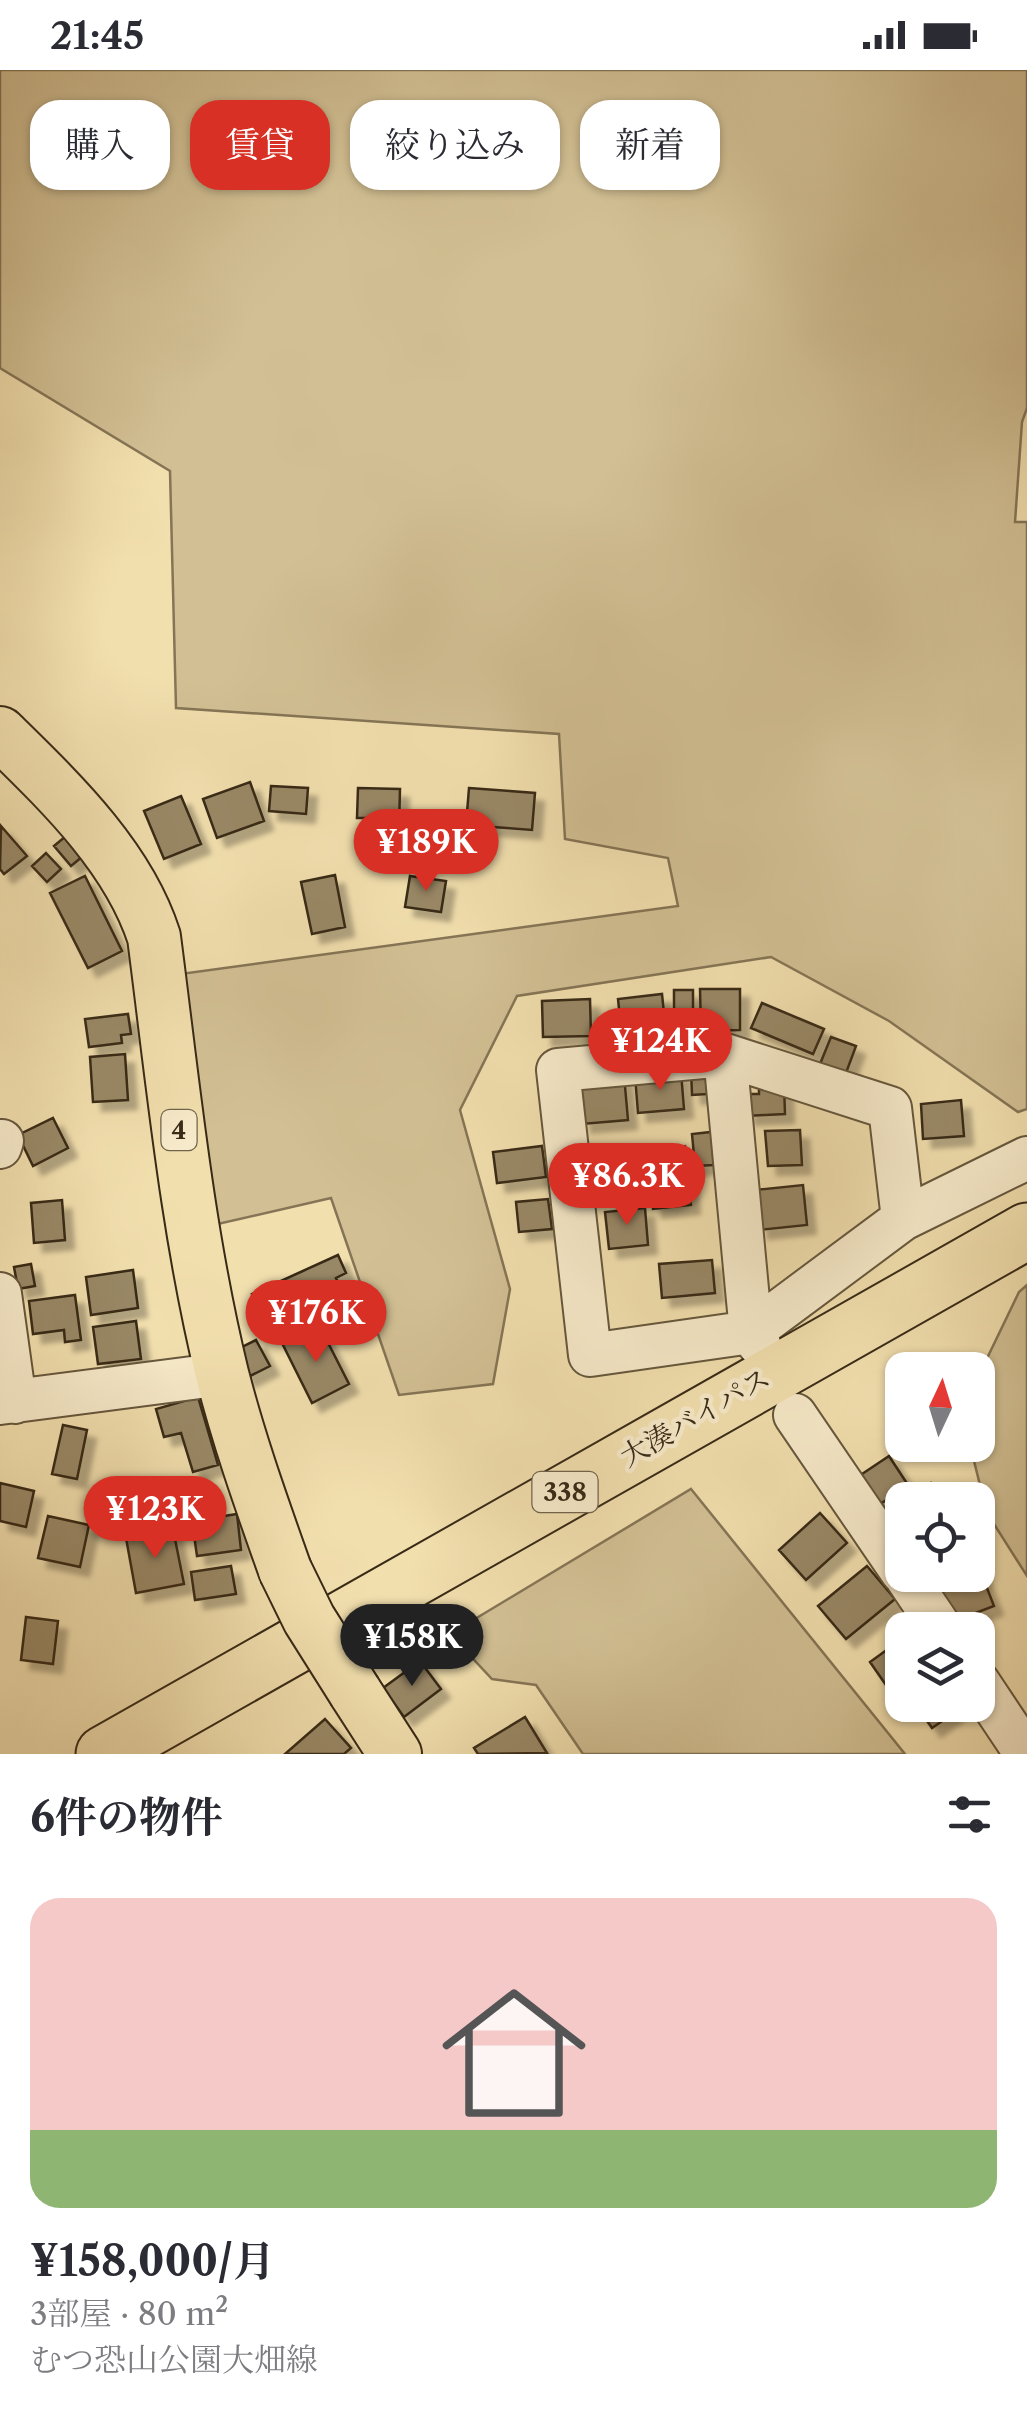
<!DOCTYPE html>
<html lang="ja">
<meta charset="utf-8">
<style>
body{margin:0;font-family:"Libre Caslon Text","Noto Serif JP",serif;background:#f2f2f3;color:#2b2b33;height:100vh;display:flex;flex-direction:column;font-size:38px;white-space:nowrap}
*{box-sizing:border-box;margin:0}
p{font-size:32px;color:#7c7c81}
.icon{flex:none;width:55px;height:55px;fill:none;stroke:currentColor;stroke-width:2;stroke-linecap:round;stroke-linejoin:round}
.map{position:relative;height:1684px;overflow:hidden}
.panel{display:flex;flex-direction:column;background:#fff;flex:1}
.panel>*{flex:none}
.top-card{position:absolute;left:30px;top:30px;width:968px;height:90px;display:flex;gap:20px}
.needle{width:65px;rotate:4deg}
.fabs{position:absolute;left:885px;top:1282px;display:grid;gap:20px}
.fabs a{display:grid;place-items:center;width:110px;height:110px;border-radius:20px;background:#fff;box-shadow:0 2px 8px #0004;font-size:50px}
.price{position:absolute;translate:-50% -85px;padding:0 22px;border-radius:35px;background:#d93025;color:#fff;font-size:32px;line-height:65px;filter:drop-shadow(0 2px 5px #0008)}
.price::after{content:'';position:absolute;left:50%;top:60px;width:30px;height:22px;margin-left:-15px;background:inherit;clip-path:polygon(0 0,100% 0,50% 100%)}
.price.current{background:#222;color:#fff}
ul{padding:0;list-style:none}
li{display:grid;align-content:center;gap:20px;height:530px;padding:0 30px}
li+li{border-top:2px solid #e1e1e2}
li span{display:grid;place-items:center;height:310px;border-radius:30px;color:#555}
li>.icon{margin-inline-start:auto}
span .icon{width:180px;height:180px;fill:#fffc;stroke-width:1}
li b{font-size:42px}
h2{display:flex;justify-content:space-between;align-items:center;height:120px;padding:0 30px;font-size:42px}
.chip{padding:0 35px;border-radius:30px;background:#fff;box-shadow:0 2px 8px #0004;font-size:35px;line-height:90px}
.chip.current{background:#d93025;color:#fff}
.status{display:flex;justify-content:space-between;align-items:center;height:70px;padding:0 50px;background:#fff;direction:ltr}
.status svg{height:28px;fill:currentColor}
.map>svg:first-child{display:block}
.green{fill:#d2c094;stroke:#857556;stroke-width:2.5}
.building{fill:#986;stroke:#382a17;stroke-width:2.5;filter:url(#shadow)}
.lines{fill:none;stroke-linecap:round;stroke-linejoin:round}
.minor-casing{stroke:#66573d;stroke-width:46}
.major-casing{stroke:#382a17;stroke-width:56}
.highway-casing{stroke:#382a17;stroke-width:59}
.minor{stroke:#f7eaca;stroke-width:42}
.major{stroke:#f2dfae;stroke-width:52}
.highway{stroke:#f2dfae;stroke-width:55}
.major-bridge-casing{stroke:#382a17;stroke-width:56;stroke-linecap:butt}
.major-bridge{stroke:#f2dfae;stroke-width:52}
.labels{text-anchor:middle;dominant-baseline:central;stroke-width:9;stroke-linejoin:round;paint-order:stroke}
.shield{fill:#f7eaca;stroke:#71644d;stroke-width:2.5}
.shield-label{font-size:25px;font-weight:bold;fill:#382a17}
.street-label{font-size:28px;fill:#382a17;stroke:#f7eaca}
</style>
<div class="status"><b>21:45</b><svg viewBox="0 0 49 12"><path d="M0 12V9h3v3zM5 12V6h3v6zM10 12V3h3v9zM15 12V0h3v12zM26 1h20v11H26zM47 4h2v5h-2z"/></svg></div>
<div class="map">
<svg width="1027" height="1684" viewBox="0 0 1027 1684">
<defs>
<filter id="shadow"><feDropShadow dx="9" dy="9" stdDeviation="2.5" flood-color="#0004"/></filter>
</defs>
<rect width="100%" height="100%" fill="#f2dfae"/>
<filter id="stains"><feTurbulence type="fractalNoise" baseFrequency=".002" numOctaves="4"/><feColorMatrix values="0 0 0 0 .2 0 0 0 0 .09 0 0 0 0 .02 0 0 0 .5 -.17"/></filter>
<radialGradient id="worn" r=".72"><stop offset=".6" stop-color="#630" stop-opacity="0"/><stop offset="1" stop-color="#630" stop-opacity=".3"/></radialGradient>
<path class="green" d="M0,0H1027V338L1022,352L1015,452H1027V1039L1018,1042L889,951L771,887L517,926L460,1040L510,1219L493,1314L399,1325L331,1128L209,1156L173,905L678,836L668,788L565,769L559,664L176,638L170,401L0,298Z
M1027,1215V1506L987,1443L970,1375H978V1307L1019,1222Z
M691,1419L905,1684H583L536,1615L492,1609L450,1564Z"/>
<path class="building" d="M250,712L264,751L217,768L203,729Z
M271,716L308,718L306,744L269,741Z
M358,718L400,719L399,759L369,758V748H357Z
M469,718L535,723L532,760L466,755Z
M181,726L201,774L164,789L144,741Z
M1,756L27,786L4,804L0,799Z
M66,766L83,786L71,796L54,776Z
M46,783L61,799L47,812L32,796Z
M335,805L345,857L312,864L301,812Z
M85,806L122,881L88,898L50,823Z
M410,806L446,811L441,842L405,837Z
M700,919H740V960L701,961Z
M674,920H693V953H674Z
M662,924L665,953L621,958L618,929Z
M590,929L591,966L543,967L542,931Z
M762,933L824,959L813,984L751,958Z
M128,944L131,964L121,965L122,973L89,977L85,949Z
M831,967L856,976L846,1003L820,994Z
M125,984L128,1030L93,1032L90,987Z
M707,999V1024L692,1025L691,1000Z
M681,1002L684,1039L638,1043L635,1006Z
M624,1005L628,1050L582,1054L578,1009Z
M784,1014L785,1044L746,1046L745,1024H759V1015Z
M961,1030L964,1066L923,1069L921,1034Z
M53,1048L68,1078L33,1096L18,1065Z
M800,1060L802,1095L768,1096L765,1061Z
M711,1062L714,1095L695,1096L692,1064Z
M542,1076L546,1107L497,1113L493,1082Z
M685,1076L691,1135L653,1139L647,1080Z
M615,1092L616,1109L588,1110L587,1093Z
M803,1115L807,1155L759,1160L755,1120Z
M548,1129L552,1159L519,1162L516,1132Z
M62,1130L65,1170L34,1173L31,1133Z
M645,1138L648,1175L609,1179L605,1142Z
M338,1185L346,1203L336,1208L342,1220L320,1230L323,1238L271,1263L252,1224Z
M712,1190L715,1223L662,1228L659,1194Z
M31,1194L35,1216L18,1219L14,1197Z
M133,1200L138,1238L91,1245L86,1207Z
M75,1225L81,1270L65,1272L64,1260L33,1264L29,1231Z
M136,1251L141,1289L98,1294L93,1257Z
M320,1257L349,1314L312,1333L283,1275Z
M256,1270L270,1296L246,1308L232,1282Z
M198,1327L218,1395L193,1402L181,1363L164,1367L156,1339Z
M63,1355L87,1360L77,1409L52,1404Z
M889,1386L908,1415L873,1439L853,1410Z
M0,1413L34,1421L26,1457L0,1451Z
M931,1413L944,1430H908Z
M902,1434V1458L891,1443Z
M820,1443L847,1473L806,1510L779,1480Z
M237,1444L241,1480L197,1486L192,1451Z
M48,1446L89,1455L80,1497L38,1488Z
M173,1459L184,1514L136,1523L126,1468Z
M978,1495L994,1536L952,1552L934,1505H978Z
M231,1496L236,1524L195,1530L191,1502Z
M867,1496L895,1529L846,1569L818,1536Z
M26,1547L58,1551L53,1594L21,1590Z
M902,1569V1615L899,1610L888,1618L870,1592Z
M420,1591L441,1619L404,1647L383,1618Z
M916,1635H949L954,1643L932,1658Z
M525,1647L547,1683L478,1684L474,1678Z
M325,1649L351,1678L344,1684H285Z"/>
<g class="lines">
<defs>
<path id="minor" d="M725,985L751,1262L759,1274
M0,1077L2,1071
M903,1149L890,1038L725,985L558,1000L590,1285L751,1262L903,1149L1027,1088
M0,1224L15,1332
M0,1333L223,1304
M795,1345L902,1502
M905,1505L942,1560
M978,1612L1026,1684"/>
<path id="major" d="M0,663C59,721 128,786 154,867C173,1013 187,1161 222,1304C239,1371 262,1435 285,1500
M355,1622L395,1684"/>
<path id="highway" d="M104,1684L1027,1161"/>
</defs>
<use href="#minor" class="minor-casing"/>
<use href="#major" class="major-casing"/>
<use href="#highway" class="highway-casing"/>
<use href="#minor" class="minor"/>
<use href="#major" class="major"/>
<use href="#highway" class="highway"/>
<defs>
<path id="major-bridge" d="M285,1500L309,1549L355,1622"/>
</defs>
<use href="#major-bridge" class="major-bridge-casing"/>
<use href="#major-bridge" class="major-bridge"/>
</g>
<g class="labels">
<g class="shield">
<rect x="161.5" y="1040" width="35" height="40" rx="8"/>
<rect x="532.5" y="1402" width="65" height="40" rx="8"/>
</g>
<g class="shield-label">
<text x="179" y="1060">4</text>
<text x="565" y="1422">338</text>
</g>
<g class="street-label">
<text transform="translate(695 1347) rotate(-30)">大湊バイパス</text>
</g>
</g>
<rect width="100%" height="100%" filter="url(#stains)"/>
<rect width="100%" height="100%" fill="url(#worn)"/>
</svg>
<div class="fabs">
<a><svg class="needle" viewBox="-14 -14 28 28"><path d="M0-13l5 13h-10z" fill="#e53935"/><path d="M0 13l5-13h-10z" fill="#7c7c81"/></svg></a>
<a><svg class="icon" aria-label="locate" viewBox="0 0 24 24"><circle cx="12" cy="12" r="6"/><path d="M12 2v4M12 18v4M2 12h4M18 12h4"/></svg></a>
<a><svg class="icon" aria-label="layers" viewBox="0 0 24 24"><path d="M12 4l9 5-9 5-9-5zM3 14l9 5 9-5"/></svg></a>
</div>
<b class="price" style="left:426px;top:824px">¥189K</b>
<b class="price" style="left:660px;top:1023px">¥124K</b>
<b class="price" style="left:627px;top:1158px">¥86.3K</b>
<b class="price" style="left:316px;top:1295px">¥176K</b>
<b class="price" style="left:155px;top:1491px">¥123K</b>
<b class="price current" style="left:412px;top:1619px">¥158K</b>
<div class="top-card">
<a class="chip">購入</a>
<a class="chip current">賃貸</a>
<a class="chip">絞り込み</a>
<a class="chip">新着</a>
</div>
</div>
<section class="panel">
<h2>6件の物件<svg class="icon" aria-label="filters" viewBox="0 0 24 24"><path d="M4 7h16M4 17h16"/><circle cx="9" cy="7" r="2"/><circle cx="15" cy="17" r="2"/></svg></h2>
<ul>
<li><span style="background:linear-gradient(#f6c9c9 75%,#8fb573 0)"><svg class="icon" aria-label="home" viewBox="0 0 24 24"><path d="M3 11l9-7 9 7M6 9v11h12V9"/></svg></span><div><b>¥158,000/月</b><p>3部屋 · 80 m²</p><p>むつ恐山公園大畑線</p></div></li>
</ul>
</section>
